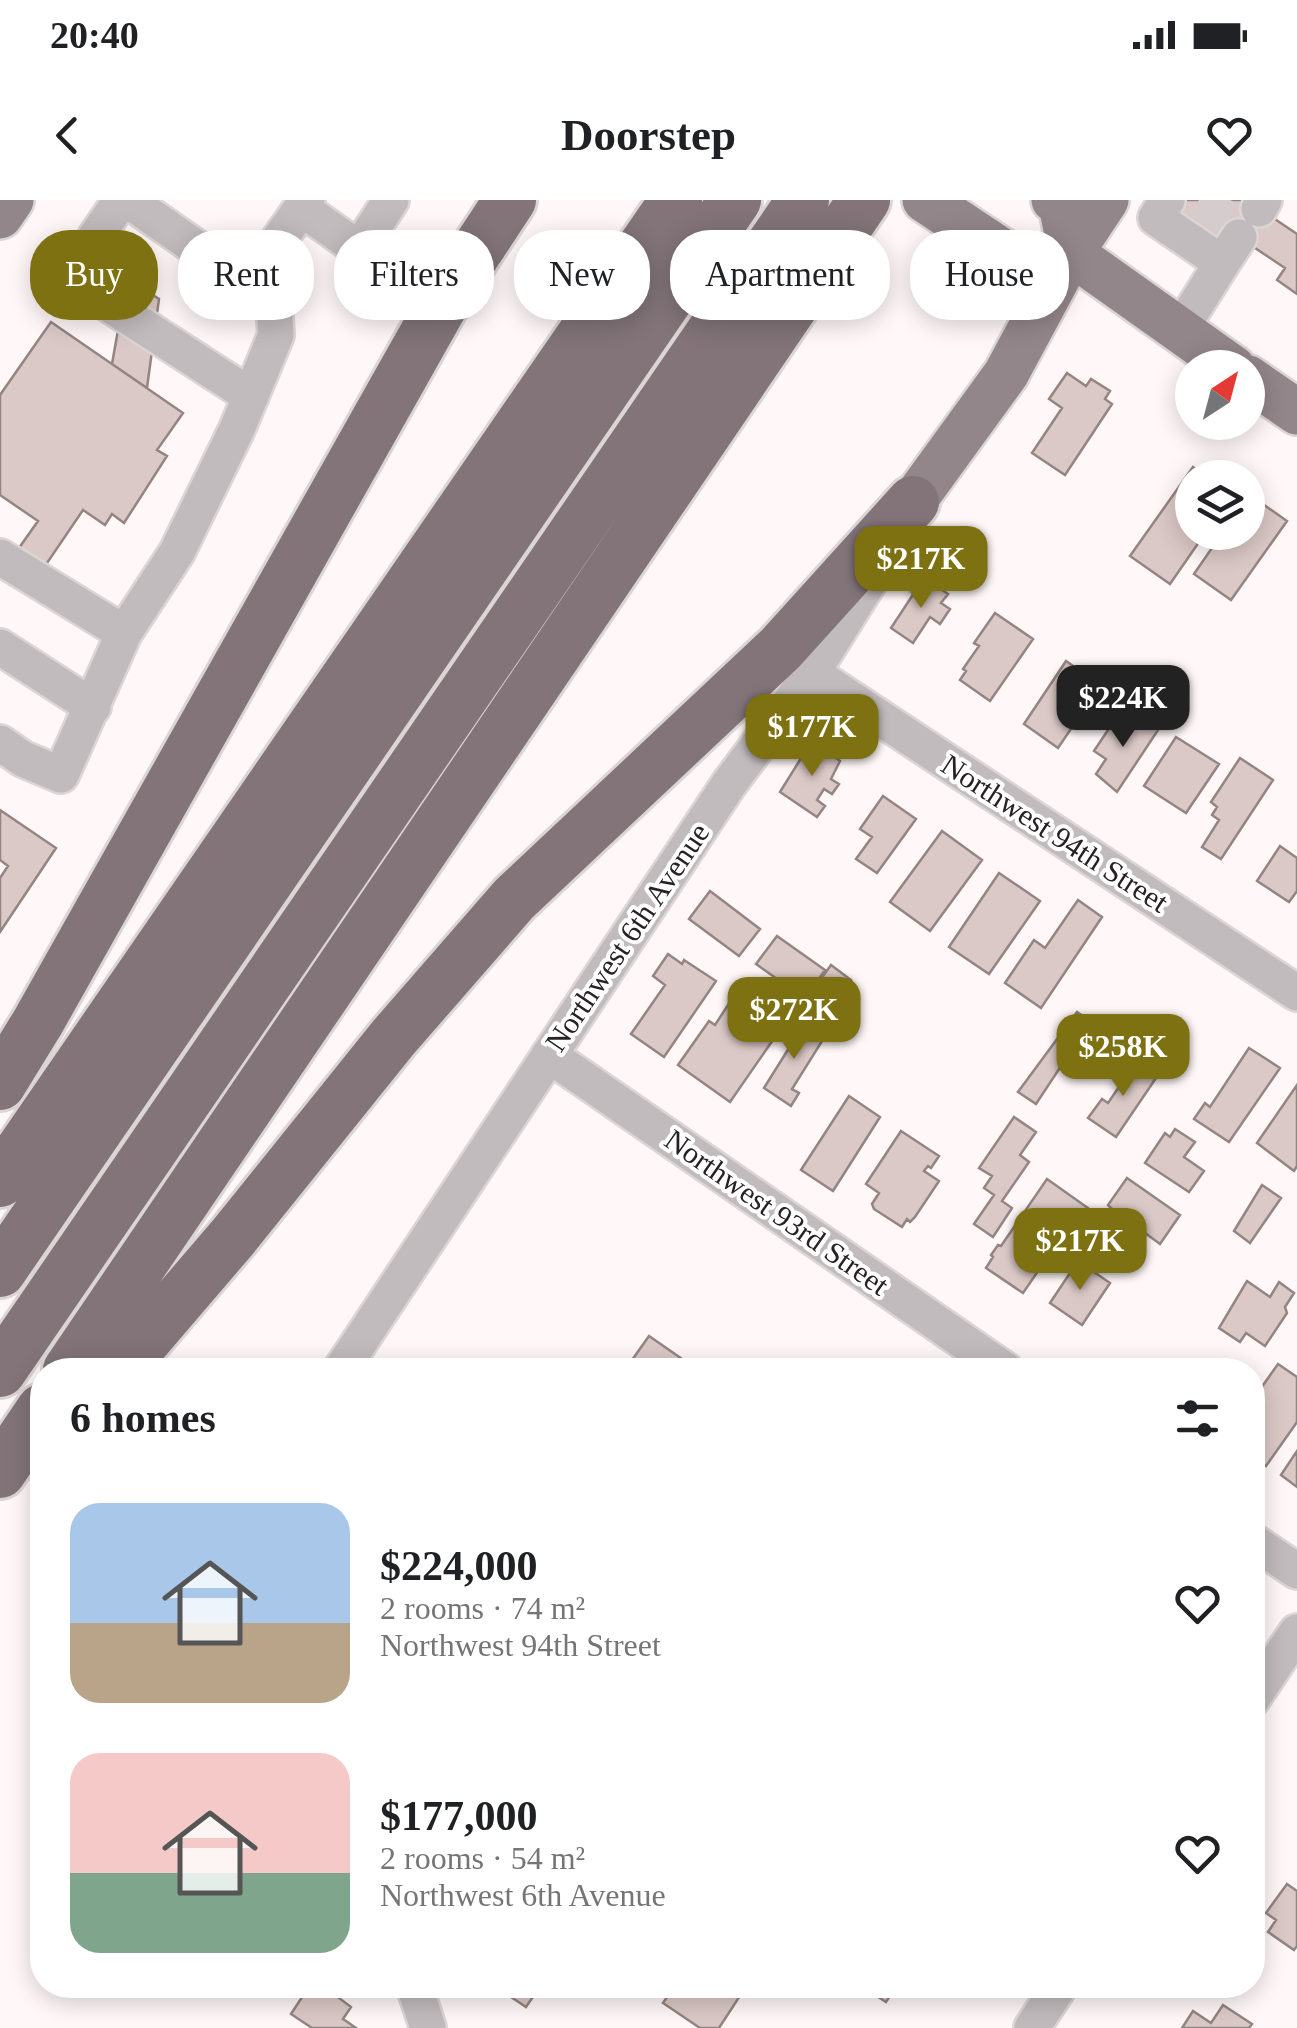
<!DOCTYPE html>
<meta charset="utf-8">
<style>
body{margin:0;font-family:Georgia,serif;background:#f2f2f2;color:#202124;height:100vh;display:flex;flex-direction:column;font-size:38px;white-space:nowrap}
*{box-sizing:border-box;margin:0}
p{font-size:32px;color:#757577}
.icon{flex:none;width:55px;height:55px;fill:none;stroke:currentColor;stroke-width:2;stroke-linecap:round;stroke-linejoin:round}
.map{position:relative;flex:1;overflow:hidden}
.sheet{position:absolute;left:30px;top:1158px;width:1235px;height:640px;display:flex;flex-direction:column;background:#fff;border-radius:40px;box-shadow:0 5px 25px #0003}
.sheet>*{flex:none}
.guide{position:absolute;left:30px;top:30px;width:1238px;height:90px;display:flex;gap:20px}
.needle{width:65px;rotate:36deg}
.fabs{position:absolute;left:1175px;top:150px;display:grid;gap:20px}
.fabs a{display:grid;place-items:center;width:90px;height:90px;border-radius:50%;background:#fff;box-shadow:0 5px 25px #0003;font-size:50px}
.price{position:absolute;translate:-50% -85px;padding:0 22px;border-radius:20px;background:#7e7111;color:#fff;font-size:32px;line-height:65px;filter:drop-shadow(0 2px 5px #0008)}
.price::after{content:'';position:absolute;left:50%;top:60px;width:30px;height:22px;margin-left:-15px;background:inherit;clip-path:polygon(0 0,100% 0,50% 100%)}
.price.on{background:#222;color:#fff}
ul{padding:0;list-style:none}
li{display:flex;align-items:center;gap:30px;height:250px;padding:0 40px}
li span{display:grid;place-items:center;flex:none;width:280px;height:200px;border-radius:30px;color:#555}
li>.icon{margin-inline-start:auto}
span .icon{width:120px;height:120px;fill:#fffc;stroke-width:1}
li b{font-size:42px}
h2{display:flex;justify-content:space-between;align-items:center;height:120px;padding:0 40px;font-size:42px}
.pill{padding:0 35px;border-radius:40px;background:#fff;box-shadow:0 5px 25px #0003;font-size:35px;line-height:90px}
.pill.on{background:#7e7111;color:#fff}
.status{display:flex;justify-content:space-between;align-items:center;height:70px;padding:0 50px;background:#fff;direction:ltr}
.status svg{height:28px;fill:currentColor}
header{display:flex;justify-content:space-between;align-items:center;height:130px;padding:0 40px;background:#fff;font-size:45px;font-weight:800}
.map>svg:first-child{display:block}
.building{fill:#dbc9c7;stroke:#948582;stroke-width:2.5}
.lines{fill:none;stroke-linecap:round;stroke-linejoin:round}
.minor-tunnel{stroke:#d4cccd;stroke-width:35;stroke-dasharray:35 18;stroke-linecap:butt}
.minor-casing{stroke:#dcd5d6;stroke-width:40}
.major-casing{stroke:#dcd5d6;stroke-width:50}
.highway-casing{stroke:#dcd5d6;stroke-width:58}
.minor{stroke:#c2bbbe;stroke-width:35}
.major{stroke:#93868b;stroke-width:45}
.highway{stroke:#827479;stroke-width:52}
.labels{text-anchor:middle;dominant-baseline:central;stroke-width:8;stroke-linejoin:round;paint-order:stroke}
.street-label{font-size:30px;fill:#272122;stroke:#fff}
</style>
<div class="status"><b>20:40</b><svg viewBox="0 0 49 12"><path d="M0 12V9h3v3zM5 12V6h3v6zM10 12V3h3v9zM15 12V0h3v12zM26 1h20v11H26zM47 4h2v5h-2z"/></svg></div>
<header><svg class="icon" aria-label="back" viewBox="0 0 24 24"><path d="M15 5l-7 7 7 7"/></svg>Doorstep<svg class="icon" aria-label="heart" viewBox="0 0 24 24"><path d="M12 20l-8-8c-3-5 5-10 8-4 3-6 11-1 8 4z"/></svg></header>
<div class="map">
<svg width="1297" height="1828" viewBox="0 0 1297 1828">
<rect width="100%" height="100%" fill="#fff7f8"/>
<path class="building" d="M1181,0H1247L1297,34V94L1277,80L1285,68L1228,30L1213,50L1168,19Z
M127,79L159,99L147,188L112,164Z
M51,122L183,213L157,250L167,256L124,323L112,314L105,325L83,310L45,366L19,348L38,321L0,295V195Z
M1067,173L1086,186L1091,179L1110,191L1105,199L1112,204L1065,275L1032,253L1062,208L1049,199Z
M1193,267L1208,278H1192V332H1206L1170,384L1130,356Z
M1250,295L1287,321L1231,400L1194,374L1223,332H1248Z
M924,378L948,394L941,403L950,409L940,424L930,417L913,443L891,428Z
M995,413L1033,439L990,501L960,480L966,471L963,469L979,446L974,443Z
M1066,461L1086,475L1080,485L1094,495L1058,548L1024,524Z
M1118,515L1136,527L1142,519L1158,530L1117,592L1096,574L1106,559L1094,551Z
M1176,537L1219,564L1186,613L1144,586Z
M815,543L840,561L831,579L839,584L832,594L824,589L817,600L825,606L817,617L780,592L808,547L811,549Z
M1240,558L1273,580L1221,659L1202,647L1219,620L1212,615L1217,607L1211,602Z
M883,596L916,619L877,673L856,659L872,637L860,629Z
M0,610L56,648L0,732V678L8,666L0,660Z
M942,631L982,660L930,731L890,702Z
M1280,646L1297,658V691L1289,702L1257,681Z
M999,673L1040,701L989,774L949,747Z
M710,691L760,729L739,756L689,719Z
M1078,700L1102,717L1041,808L1005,783L1034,740L1045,748Z
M777,736L825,770L805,799L756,764Z
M668,754L682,764L684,760L716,781L664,857L631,834L665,785L653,776Z
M831,765L851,780L823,819L803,804Z
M728,805L775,837L730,902L678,865L709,821L715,825Z
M1077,812L1109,833L1080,875L1063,863L1036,904L1018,892Z
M795,820L824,838L792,889L799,893L791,906L764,888L794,840L786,834Z
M1249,848L1280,868L1229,942L1194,919L1205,903L1210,907Z
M1128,859L1156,878L1116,937L1088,918L1102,899L1108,903L1123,881L1116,876Z
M1297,885V966L1294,971L1257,943Z
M849,896L880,917L833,991L801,970Z
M1014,917L1036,932L1020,955L1029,962L1002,1001L1012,1008L993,1037L974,1024L994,995L984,988L992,976L979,968Z
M1175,929L1195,942L1184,957L1204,971L1189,992L1145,963L1165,933L1170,937Z
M901,931L939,956L931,968L928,966L924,971L939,981L915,1017L910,1022L907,1019L902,1027L874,1009L872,1004L879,993L866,984Z
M1127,978L1180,1015L1160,1044L1145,1033L1132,1051L1106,1033L1118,1015L1108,1005Z
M1047,979L1095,1013L1060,1064L1047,1058L1023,1093L986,1068L993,1057L991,1055L998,1045L1001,1046Z
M1262,985L1281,998L1250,1043L1234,1031Z
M1078,1061L1110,1083L1082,1125L1050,1103Z
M1247,1081L1270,1097L1279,1082L1294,1093L1285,1107L1287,1113L1265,1146L1246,1133L1240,1142L1219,1128Z
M649,1136L698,1170H625Z
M1278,1164L1297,1177V1222L1266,1266L1252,1257V1201Z
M1297,1251V1287L1281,1275Z
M1287,1684L1297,1691V1746L1294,1750L1268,1732L1276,1720L1266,1713Z
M310,1785H347L339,1798L351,1807L343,1819L356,1828H312L291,1814Z
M510,1785H541L526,1807L505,1793Z
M675,1785H747L719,1828H700L663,1803Z
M860,1785H897L886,1802Z
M1223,1805L1252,1824L1249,1828H1182L1193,1811L1211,1823Z"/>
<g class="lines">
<path class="minor-tunnel" d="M1199,0L1244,30"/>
<defs>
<path id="minor" d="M121,0L95,38L90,70L104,101L251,196
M1167,0L1156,18L1222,63L1239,37
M301,8L359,49L391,0
M1259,9L1264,0
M248,84L307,0
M1180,130L1222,63
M0,357L124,433
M0,447L93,507
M812,473L1297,793
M0,543L23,559L61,575L124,433L177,352L237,229L276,135L274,105L248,84L128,0
M549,855L1005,1170
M341,1170L729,584L812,473L882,361
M1252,1341L1297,1371
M1252,1499L1297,1432
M414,1785L428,1828
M1032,1828L1060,1785"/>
<path id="major" d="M925,0L1017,61L1027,63L1071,53
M1054,0L1061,5L1071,53L1233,168
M0,16L11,0
M1248,178L1297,212
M913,302L1006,174L1071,53L1106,0"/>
<path id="highway" d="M0,884L38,822L448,94L510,0
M0,981L676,0
M0,1071L735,0
M69,1170L864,0
M119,1170L233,1037L393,838L514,699L780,449L913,302
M0,1171L803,0
M0,1272L42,1210"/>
</defs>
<use href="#minor" class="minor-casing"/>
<use href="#major" class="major-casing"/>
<use href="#highway" class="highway-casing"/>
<use href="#minor" class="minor"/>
<use href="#major" class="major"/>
<use href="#highway" class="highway"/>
</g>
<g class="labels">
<g class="street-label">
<text transform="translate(1055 633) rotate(33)">Northwest 94th Street</text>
<text transform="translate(627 737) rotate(-56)">Northwest 6th Avenue</text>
<text transform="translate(777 1012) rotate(35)">Northwest 93rd Street</text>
</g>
</g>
</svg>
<div class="fabs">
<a><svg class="needle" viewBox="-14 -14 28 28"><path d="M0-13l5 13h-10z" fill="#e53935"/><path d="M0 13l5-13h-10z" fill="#757577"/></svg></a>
<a><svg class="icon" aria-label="layers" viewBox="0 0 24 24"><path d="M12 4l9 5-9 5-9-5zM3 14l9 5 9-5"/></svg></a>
</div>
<b class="price" style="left:921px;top:411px">$217K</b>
<b class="price on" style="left:1123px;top:550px">$224K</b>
<b class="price" style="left:812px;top:579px">$177K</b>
<b class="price" style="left:794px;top:862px">$272K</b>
<b class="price" style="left:1123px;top:899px">$258K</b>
<b class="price" style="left:1080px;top:1093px">$217K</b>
<div class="guide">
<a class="pill on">Buy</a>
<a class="pill">Rent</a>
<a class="pill">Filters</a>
<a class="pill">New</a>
<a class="pill">Apartment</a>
<a class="pill">House</a>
</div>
<section class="sheet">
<h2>6 homes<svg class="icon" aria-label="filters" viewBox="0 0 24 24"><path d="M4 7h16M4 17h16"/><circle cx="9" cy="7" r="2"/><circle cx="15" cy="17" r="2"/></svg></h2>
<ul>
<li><span style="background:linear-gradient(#a9c7e8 60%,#b9a48a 0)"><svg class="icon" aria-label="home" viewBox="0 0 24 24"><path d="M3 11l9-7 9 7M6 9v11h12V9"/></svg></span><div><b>$224,000</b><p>2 rooms · 74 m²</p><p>Northwest 94th Street</p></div><svg class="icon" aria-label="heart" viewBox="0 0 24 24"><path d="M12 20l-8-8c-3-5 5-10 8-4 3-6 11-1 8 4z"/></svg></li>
<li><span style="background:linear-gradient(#f6c9c9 60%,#7fa58c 0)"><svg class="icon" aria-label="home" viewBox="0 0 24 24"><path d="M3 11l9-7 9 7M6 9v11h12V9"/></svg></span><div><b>$177,000</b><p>2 rooms · 54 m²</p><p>Northwest 6th Avenue</p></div><svg class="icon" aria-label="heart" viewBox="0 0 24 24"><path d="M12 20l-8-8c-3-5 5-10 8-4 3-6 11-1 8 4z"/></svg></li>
</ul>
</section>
</div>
